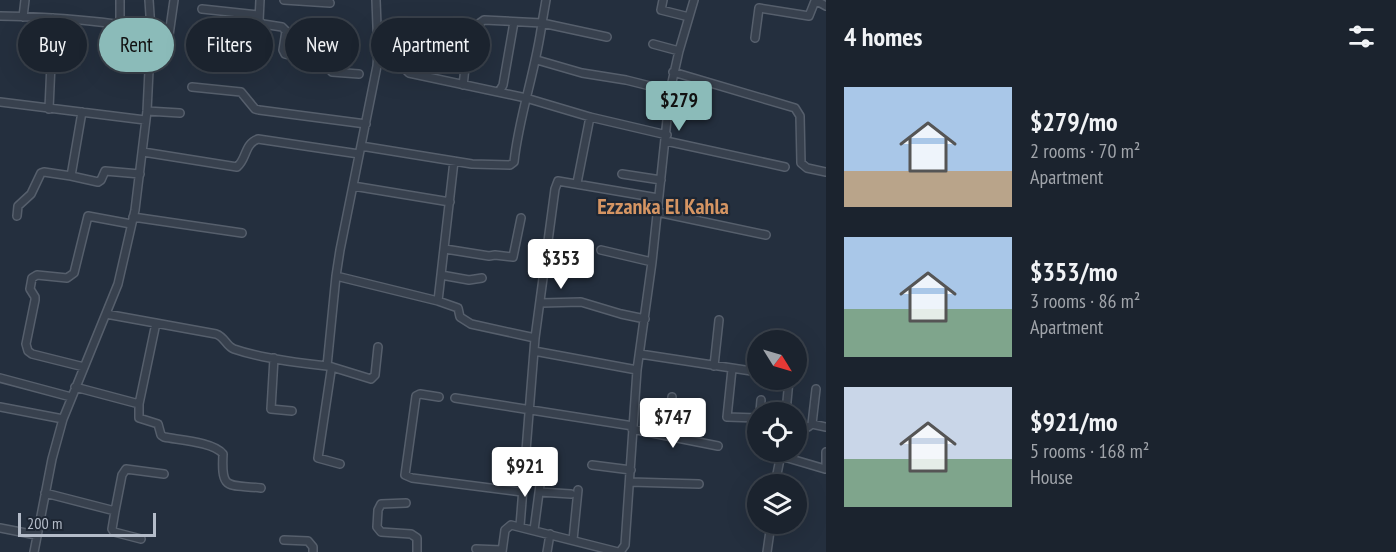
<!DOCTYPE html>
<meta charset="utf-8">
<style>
body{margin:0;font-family:"PT Sans Narrow",sans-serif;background:#242b36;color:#f1f3f6;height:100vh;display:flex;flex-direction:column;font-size:22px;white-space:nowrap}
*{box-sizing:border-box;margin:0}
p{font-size:20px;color:#a0a4aa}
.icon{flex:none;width:33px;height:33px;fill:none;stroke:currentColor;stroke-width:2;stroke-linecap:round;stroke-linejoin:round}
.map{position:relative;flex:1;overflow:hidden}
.sheet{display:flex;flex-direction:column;background:#1b232e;width:570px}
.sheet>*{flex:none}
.banner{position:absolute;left:18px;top:18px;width:570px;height:54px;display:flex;gap:12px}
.needle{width:39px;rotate:127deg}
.fabs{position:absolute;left:747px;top:330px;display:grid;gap:12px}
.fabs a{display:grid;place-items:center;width:60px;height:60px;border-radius:50%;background:#1b232e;box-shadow:0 6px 24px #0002,0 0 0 2px #39404a;font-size:30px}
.scale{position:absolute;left:18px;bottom:15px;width:138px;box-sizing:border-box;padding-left:6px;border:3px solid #b4bcc9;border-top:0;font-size:16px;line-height:21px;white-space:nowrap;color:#b4bcc9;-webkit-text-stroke:4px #1d2633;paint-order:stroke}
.price{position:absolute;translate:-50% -51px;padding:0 14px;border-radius:6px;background:#fff;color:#222;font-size:20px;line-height:39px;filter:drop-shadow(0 2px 3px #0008)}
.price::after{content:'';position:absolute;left:50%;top:36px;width:18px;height:14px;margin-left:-9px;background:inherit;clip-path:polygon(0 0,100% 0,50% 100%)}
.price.current{background:#8bbbb9;color:#111}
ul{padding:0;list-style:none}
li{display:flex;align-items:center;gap:18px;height:150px;padding:0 18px}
li span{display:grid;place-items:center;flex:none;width:168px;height:120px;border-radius:0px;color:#555}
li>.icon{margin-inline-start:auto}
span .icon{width:72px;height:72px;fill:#fffc;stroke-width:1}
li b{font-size:26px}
h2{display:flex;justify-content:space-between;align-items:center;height:72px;padding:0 18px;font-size:26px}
.tag{padding:0 21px;border-radius:27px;background:#1b232e;box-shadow:0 6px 24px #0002,0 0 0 2px #39404a;font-size:21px;line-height:54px}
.tag.current{background:#8bbbb9;color:#111}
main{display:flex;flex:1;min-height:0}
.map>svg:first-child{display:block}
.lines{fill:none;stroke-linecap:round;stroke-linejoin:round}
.minor-casing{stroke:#565f6c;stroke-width:10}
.minor{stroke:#38414e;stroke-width:7}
.labels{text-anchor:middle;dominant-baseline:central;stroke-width:4.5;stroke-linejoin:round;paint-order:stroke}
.district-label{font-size:22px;font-weight:bold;fill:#d59563;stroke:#1d2633}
</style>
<main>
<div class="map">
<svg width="826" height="552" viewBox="0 0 826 552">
<rect width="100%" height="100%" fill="#242f3e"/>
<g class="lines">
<defs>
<path id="minor" d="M260,0L259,21L263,24L282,27L286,31L283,50L285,54L325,64L332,72L359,74
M284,0L330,3
M663,0L661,10L689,17
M815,0L826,6
M202,9L258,15
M0,16C51,17 102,20 151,30
M23,17L25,0
M120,24V0
M151,37L166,38L169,35L174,0
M755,38L759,8L809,16L815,1
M653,44L679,51
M378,46L403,51V67L409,73L526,98L590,117L667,135
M537,60L582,73L626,80L670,91
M673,72L795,108L800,116L801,163L807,168L826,172
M463,85C466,66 465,30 484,20L542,23L546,0
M192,87L241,92L255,109L259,110L366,124
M499,92L503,85L514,22
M669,100L706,105
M0,102L145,120
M49,109L53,18
M147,111L180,113
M666,141L785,167
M361,146L472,164L510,165L514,162C519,115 536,70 542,23L607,37
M143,152L237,167C247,159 244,144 258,139L359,154
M622,174L661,180
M71,176L98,182L101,180L105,171L140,174
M577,183L590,117
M353,186L450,202
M657,212L766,235
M17,216L18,206L31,194L41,173L44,172L71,176L82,112
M133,217L242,233
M445,249L489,256L495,255L513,257L521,218
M601,250L652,262
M441,275L469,280L482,278
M336,276L340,250L377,66L378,52L376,0
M438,301L454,161
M541,303L581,302L621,314L645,319
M106,314L216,334C225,337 226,346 234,349C263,359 297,363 327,366L336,276L438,301L458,308L460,317L471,324L535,338L520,526
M535,338L555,189L558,181L658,198
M534,351L637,370
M640,354L758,372
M274,358L271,409L292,411
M327,366L332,367L331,371L318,458L340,464
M714,366L719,320
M84,367L32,354L28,351L26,344L35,300V297L30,289L32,278L37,275L67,278L74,273L88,216L131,224
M332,367L371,379L375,375L378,347
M732,369L727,417L758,418
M0,378L71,397
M75,387L139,404V418L158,424L161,435L164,437C179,440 214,442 223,454C221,492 228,484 261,488
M816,389L812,424L826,427
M439,397L420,394L416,396L405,475L412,478L522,492
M455,398L633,426
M139,404L156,323
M0,407L63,419
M760,412L761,400
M786,412L789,380
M796,427H808L812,424
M632,429L718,446
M668,435L672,397
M826,452V469
M781,456L825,469
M592,465L631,470
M630,482L699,484
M775,484L781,454
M539,492L571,494
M45,493L115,511L112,529L114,532L141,539
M406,503L381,504L378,510L377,527L381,532L411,534L417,538V552
M115,511L122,475L126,469L164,474
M0,528L36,535
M534,530L542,470
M284,540L308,541L313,547V552
M573,540L578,490
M476,549L502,550
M34,552L52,459L63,419L118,284L135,210L147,111L151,30L149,0
M502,552L505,530L511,525L618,552
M547,552L550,534
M620,552L625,545L637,370L652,262L670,91L679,51L694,0
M767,552L771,524"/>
</defs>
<use href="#minor" class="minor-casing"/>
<use href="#minor" class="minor"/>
</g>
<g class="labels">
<g class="district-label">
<text x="663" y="206">Ezzanka El Kahla</text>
</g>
</g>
</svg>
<div class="fabs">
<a><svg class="needle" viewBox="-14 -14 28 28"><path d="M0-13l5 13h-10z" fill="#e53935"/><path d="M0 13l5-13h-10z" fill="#a0a4aa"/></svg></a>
<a><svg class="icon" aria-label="locate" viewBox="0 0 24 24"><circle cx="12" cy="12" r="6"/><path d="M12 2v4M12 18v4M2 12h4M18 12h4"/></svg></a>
<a><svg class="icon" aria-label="layers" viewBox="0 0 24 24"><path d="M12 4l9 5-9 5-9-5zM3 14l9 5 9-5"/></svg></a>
</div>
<div class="scale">200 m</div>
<b class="price current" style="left:679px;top:132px">$279</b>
<b class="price" style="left:561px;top:290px">$353</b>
<b class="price" style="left:673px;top:449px">$747</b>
<b class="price" style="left:525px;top:498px">$921</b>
<div class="banner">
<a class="tag">Buy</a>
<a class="tag current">Rent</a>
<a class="tag">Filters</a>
<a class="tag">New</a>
<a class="tag">Apartment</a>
</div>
</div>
<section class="sheet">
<h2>4 homes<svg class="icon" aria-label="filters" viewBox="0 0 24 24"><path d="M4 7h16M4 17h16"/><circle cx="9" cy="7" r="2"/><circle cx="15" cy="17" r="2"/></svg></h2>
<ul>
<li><span style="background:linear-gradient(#a9c7e8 70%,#b9a48a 0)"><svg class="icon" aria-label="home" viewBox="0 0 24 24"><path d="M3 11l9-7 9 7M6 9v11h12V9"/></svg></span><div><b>$279/mo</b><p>2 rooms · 70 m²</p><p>Apartment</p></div></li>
<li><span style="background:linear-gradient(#a9c7e8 60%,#7fa58c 0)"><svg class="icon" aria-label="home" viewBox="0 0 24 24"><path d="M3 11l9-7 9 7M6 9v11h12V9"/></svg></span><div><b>$353/mo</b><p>3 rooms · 86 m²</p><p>Apartment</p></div></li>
<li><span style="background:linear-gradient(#c9d6e8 60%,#7fa58c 0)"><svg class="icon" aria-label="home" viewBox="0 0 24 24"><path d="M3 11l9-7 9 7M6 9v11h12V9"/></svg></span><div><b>$921/mo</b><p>5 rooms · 168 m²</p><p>House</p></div></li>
</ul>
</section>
</main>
